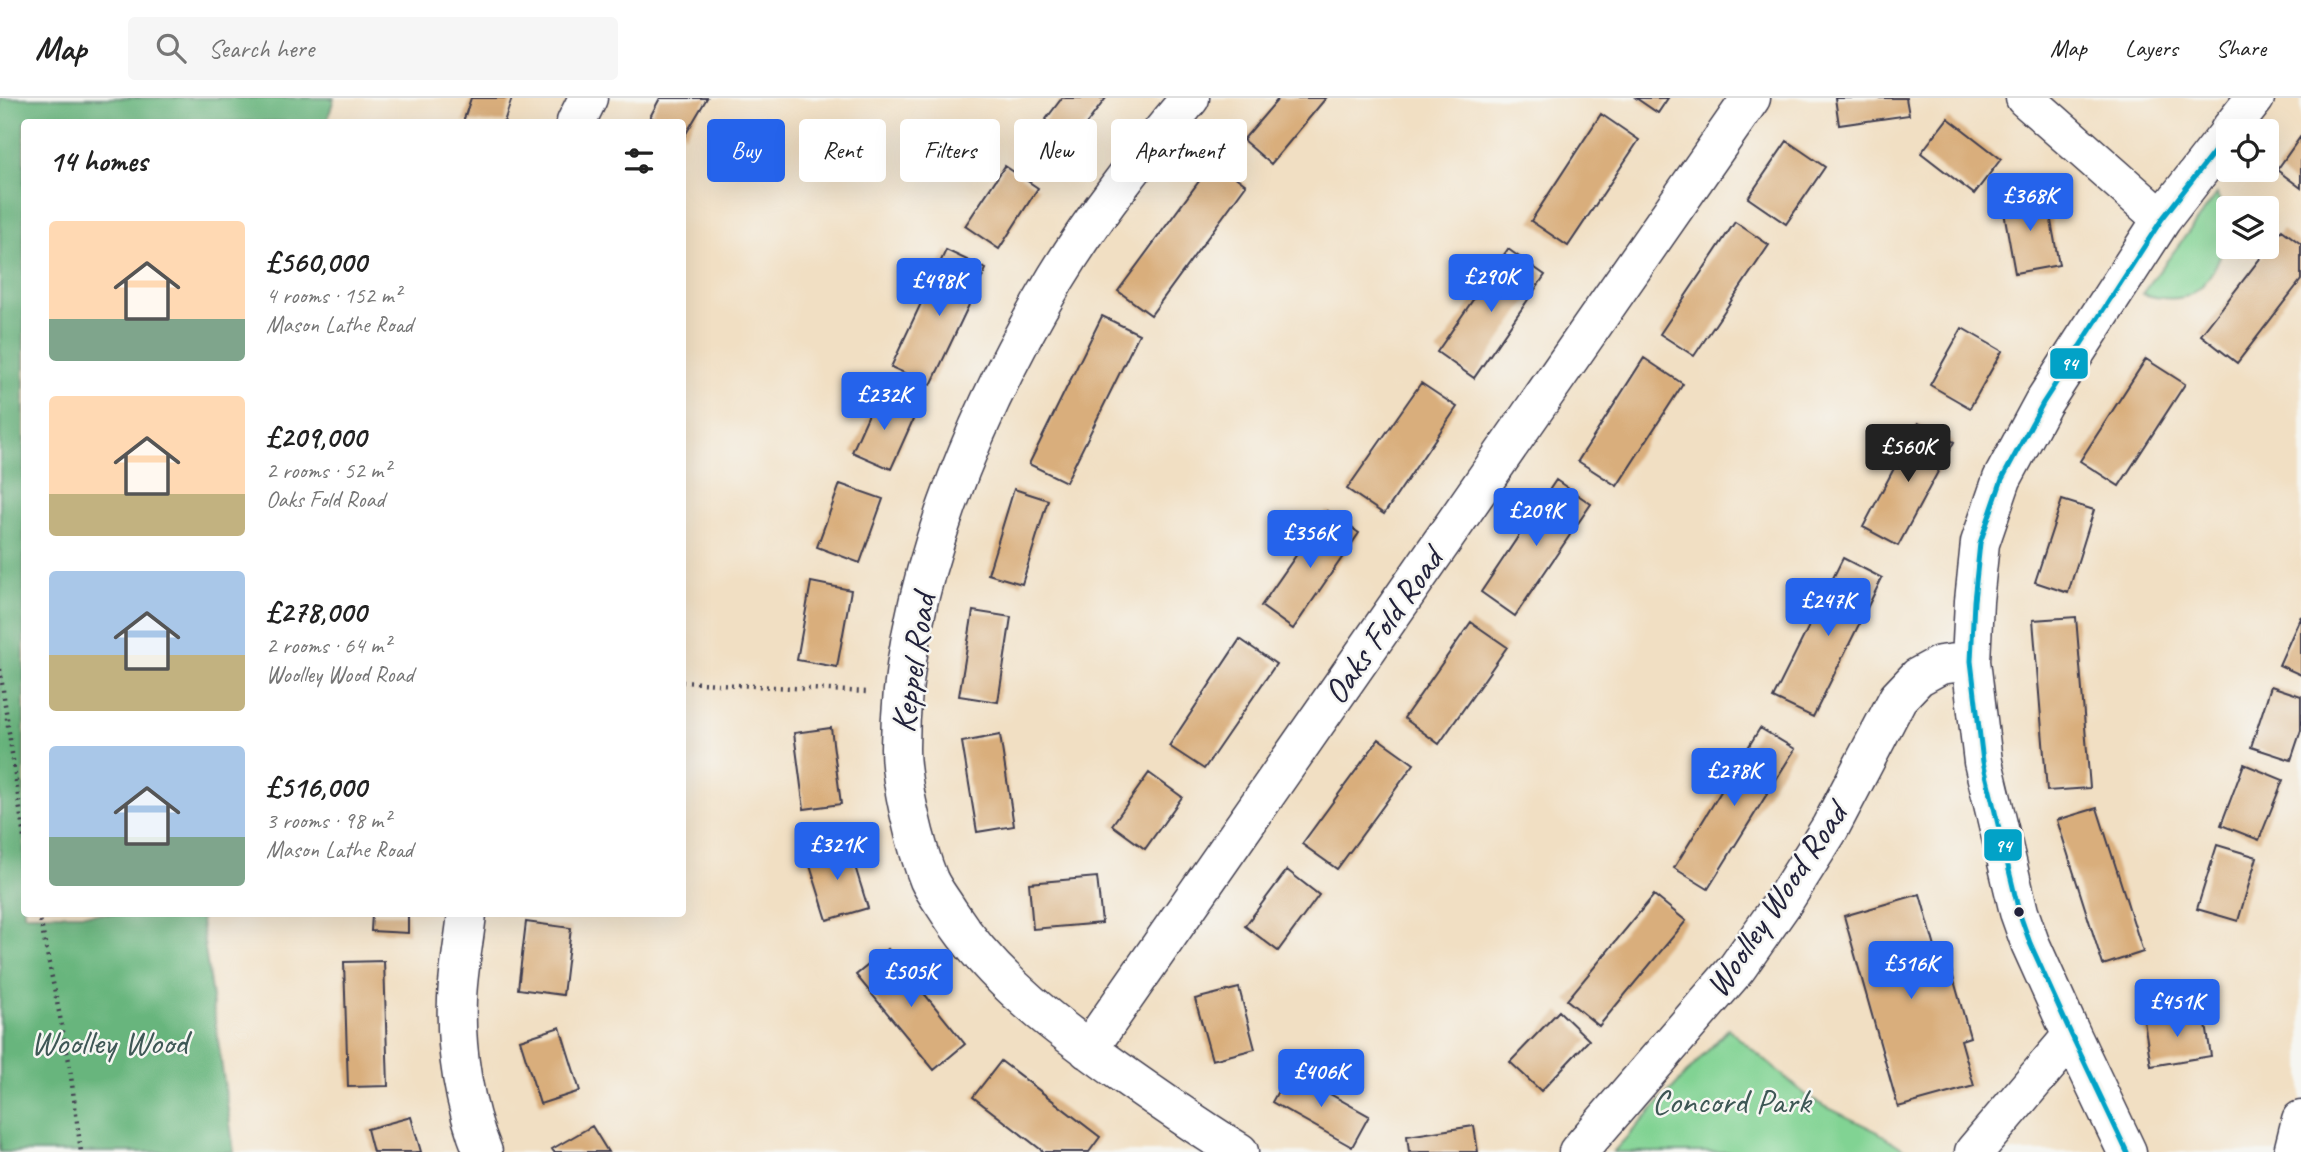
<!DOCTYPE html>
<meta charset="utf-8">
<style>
body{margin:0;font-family:Caveat,sans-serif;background:#f6f6f6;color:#222;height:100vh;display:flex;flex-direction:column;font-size:26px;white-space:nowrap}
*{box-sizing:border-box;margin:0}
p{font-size:23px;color:#767676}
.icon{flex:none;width:38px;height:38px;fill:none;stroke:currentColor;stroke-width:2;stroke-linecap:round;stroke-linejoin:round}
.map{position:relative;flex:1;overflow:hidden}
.side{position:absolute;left:21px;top:21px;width:665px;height:798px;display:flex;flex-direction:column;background:#fff;border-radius:7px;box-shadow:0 7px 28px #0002}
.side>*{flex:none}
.banner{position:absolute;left:707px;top:21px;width:665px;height:63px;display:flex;gap:14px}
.tools{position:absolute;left:2216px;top:21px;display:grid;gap:14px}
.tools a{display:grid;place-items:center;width:63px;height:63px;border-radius:7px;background:#fff;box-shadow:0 7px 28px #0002;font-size:35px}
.price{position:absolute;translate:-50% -60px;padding:0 16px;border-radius:7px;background:#2563eb;color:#fff;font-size:23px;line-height:46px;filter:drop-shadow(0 2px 4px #0008)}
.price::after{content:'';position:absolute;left:50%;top:42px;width:21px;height:16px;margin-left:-10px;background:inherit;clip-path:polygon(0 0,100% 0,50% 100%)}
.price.current{background:#222;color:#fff}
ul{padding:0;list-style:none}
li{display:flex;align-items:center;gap:21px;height:175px;padding:0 28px}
li span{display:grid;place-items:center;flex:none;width:196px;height:140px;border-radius:7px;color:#555}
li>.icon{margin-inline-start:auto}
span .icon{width:84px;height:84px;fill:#fffc;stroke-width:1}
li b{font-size:30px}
h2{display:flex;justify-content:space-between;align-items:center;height:84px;padding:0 28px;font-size:30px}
.tag{padding:0 24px;border-radius:7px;background:#fff;box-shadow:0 7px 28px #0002;font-size:24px;line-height:63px}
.tag.current{background:#2563eb;color:#fff}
header{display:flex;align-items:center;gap:42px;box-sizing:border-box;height:98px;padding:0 35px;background:#fff;border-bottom:2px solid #e0e0e0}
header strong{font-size:33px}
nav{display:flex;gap:38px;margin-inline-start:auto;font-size:24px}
.search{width:490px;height:63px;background:#f6f6f6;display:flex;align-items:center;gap:18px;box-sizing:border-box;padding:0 24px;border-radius:7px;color:#767676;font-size:26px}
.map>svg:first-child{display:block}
.green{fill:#81d393;stroke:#527a67;stroke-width:2}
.forest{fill:#68b57d;stroke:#456c5c;stroke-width:2}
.building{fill:#d9ae7c}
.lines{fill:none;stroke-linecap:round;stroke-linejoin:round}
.minor-casing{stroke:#413e4f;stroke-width:41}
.major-casing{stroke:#413e4f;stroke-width:41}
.path{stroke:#413e4f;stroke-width:4.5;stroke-dasharray:2 5;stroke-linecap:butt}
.minor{stroke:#fff;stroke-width:38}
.major{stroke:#fff;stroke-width:38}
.bus-1-casing{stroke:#f6f6f2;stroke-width:10}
.bus-1{stroke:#02a2c7;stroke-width:5}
.bus-dot{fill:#22223b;stroke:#f6f6f2;stroke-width:2.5}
.labels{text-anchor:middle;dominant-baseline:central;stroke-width:5;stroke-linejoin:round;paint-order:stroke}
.street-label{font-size:35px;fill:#22223b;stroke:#f6f6f2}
.park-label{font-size:35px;fill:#3e5755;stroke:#f6f6f2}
.line-badge{stroke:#f6f6f2;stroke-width:2.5}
.badge-label{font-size:19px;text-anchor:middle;font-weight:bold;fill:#fff}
</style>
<header>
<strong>Map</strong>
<div class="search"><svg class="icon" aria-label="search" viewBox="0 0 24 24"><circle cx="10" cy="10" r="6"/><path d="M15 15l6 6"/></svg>Search here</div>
<nav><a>Map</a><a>Layers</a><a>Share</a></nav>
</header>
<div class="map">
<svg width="2301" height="1054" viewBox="0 0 2301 1054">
<rect width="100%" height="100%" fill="#f6f6f2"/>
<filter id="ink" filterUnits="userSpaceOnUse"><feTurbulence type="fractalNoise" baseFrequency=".0143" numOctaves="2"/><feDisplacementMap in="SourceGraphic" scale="14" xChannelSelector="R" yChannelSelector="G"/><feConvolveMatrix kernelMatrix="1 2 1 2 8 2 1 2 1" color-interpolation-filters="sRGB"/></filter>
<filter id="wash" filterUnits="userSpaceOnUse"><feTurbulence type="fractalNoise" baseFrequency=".00686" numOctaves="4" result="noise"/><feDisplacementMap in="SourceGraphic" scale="28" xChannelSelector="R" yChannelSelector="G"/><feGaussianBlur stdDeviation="1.57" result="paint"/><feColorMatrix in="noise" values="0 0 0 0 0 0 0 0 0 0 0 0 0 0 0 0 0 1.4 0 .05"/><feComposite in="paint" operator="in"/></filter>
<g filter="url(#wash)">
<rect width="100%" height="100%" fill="#f1dfc3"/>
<path class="green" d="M2217,96C2220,105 2227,117 2227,127C2226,150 2212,185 2190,197C2177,203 2155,200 2142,196Z
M1728,931L1812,1002L1878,1034L1908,1054H1613Z"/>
<path class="forest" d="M0,0H334L327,24H24V816H200L234,1054H0Z"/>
<g id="blocks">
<path class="building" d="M471,0H512L504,24H463Z
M660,0H707L684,39L682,24H660L650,19Z
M1062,0H1106L1049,75L1021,54Z
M1279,0H1326L1271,66L1243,42Z
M1636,0H1668L1658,15Z
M1835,0H1906L1909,17L1839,27Z
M1601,16L1639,42L1568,148L1531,123Z
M1948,20L2001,61L1974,96L1921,55Z
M2301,38V90L2277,72Z
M1787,43L1825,69L1786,126L1748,100Z
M1214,63L1246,87L1151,217L1118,193Z
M1005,68L1038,90L999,151L965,128Z
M2046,95L2059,167L2015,175L2002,103Z
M1735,124L1769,147L1694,258L1660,236Z
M2282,132L2301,146V182L2237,265L2201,237Z
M1508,151L1545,177L1474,280L1437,254Z
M946,152L986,171L931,287L891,269Z
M1102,218L1139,236L1066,384L1029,366Z
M1962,230L2002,253L1970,310L1930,287Z
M1644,260L1683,286L1617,388L1578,363Z
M2146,261L2185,286L2119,388L2080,363Z
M1421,285L1457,309L1384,416L1347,391Z
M877,298L916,315L891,371L852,354Z
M1918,325L1954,344L1898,448L1863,429Z
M1556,382L1591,406L1515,518L1481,494Z
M840,386L883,401L860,465L817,449Z
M1014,391L1048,402L1022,486L988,476Z
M2062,402L2094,412L2068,495L2035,484Z
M1327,413L1359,435L1293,531L1261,508Z
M1843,460L1882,480L1813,619L1773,600Z
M811,484L851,492L837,569L797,562Z
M973,513L1011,519L998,604L959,598Z
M2301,518V577L2279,567Z
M2076,519L2090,690L2047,693L2033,522Z
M1471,524L1507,549L1439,646L1404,620Z
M1240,541L1276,566L1204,671L1169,648Z
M2271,588L2301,598V632L2291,662L2251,649Z
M831,630L841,706L804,711L794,635Z
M1760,630L1795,651L1708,791L1674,770Z
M1000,637L1014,728L977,734L962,644Z
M1379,641L1414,666L1337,771L1302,746Z
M2244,666L2283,682L2259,742L2221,727Z
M1149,675L1182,699L1145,751L1112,727Z
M2097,710L2143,854L2103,867L2057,722Z
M848,746L868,810L827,822L807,758Z
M2217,747L2257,759L2238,823L2197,811Z
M1287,772L1319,797L1278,853L1245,828Z
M1097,779L1102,825L1033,831L1029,785Z
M1920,796L1940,867L1949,865L1970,939L1961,942L1974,988L1898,1009L1844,818Z
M1654,797L1686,823L1599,928L1567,902Z
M372,816H408V835L371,833Z
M526,824L571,830L563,897L518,891Z
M888,851L965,946L934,972L856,877Z
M384,863L388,988L348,989L344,864Z
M1239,890L1255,951L1212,962L1195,901Z
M1559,913L1589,942L1541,993L1510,964Z
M2204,914L2211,958L2151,968L2144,923Z
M560,929L580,993L540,1006L520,942Z
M1001,963L1100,1039L1089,1054H1044L973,999Z
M1289,973L1369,1018L1352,1049L1272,1004Z
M411,1019L421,1054H373L367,1031Z
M592,1028L608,1054H554L552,1051Z
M1474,1028L1478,1054H1409L1407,1038Z"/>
</g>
</g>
<g filter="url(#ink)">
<use href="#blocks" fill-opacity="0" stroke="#413e4f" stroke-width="2"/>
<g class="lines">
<defs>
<path id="minor" d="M1190,0C1142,57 1095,116 1056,180C975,315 900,491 900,650C900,684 916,750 929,782C934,793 943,804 949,814C993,883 1062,933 1127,979C1164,1005 1201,1031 1239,1054
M2025,0L2162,121
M576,24L588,0
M2229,33L2255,0
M467,816C464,844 458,873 457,901C455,951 464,1008 483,1054
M1088,952L1751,0
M1578,1054L1737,870L1784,803L1830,730L1898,600L1918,579L1940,567L1971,563
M1974,1054L2072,938
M2127,1054L2072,938L2030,845L2019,814L1983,664L1971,563L1974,503L1980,445L2002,381L2043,305L2162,121L2228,36"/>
<path id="major" d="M2293,1054L2301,1022"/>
</defs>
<use href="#minor" class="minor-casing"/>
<use href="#major" class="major-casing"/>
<path class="path" d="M0,571L24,740
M682,584L867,594
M39,816L69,963L81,1054"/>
<use href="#minor" class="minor"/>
<use href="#major" class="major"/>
<defs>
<path id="bus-1" d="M2127,1054L2072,938L2030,845L2019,814L1983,664L1971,563L1974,503L1980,445L2002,381L2043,305L2162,121L2228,36"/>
</defs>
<use href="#bus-1" class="bus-1-casing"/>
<use href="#bus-1" class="bus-1"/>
</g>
</g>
<circle class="bus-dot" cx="2019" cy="814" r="6"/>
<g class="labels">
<g class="street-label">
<text transform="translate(1383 528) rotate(-55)">Oaks Fold Road</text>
<text transform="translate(913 565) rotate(-81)">Keppel Road</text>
<text transform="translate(1776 802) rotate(-56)">Woolley Wood Road</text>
</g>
<g class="park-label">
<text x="109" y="944">Woolley Wood</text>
<text x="1731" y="1003">Concord Park</text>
</g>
</g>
<g class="line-badge">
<rect x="2049" y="249" width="40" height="33" rx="7" fill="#02a2c7"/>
<rect x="1983" y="730" width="40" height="34" rx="7" fill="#02a2c7"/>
</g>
<g class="badge-label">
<text x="2069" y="272">94</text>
<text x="2003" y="754">94</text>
</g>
</svg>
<div class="tools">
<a><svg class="icon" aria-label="locate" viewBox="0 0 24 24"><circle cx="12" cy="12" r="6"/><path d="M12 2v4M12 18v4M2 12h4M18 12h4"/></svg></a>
<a><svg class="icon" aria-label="layers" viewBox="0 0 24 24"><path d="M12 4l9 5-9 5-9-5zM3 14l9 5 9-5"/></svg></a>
</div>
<b class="price" style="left:2030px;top:135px">£368K</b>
<b class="price" style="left:1491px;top:216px">£290K</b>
<b class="price" style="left:939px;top:220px">£498K</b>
<b class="price" style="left:884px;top:334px">£232K</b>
<b class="price current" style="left:1908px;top:386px">£560K</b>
<b class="price" style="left:1536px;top:450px">£209K</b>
<b class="price" style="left:1310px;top:472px">£356K</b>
<b class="price" style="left:1828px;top:540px">£247K</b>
<b class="price" style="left:1734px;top:710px">£278K</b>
<b class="price" style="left:837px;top:784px">£321K</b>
<b class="price" style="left:1911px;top:903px">£516K</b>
<b class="price" style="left:911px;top:911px">£505K</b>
<b class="price" style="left:2177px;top:941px">£451K</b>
<b class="price" style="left:1321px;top:1011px">£406K</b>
<div class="banner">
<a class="tag current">Buy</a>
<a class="tag">Rent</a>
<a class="tag">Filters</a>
<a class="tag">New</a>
<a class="tag">Apartment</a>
</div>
<section class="side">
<h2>14 homes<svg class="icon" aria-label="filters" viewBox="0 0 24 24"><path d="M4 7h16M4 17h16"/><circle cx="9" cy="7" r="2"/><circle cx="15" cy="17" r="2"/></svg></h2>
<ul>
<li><span style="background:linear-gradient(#ffd9b3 70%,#7fa58c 0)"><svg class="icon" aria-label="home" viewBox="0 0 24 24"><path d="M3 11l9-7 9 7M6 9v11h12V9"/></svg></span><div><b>£560,000</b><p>4 rooms · 152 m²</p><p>Mason Lathe Road</p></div></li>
<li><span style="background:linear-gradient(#ffd9b3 70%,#c2b280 0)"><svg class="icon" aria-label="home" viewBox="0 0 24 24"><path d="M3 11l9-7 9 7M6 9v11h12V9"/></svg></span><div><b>£209,000</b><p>2 rooms · 52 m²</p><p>Oaks Fold Road</p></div></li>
<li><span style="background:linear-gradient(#a9c7e8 60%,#c2b280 0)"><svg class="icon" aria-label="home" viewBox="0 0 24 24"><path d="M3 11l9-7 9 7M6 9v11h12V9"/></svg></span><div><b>£278,000</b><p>2 rooms · 64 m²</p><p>Woolley Wood Road</p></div></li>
<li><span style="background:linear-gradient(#a9c7e8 65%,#7fa58c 0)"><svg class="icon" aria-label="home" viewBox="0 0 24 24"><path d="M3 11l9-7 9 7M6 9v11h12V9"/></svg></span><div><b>£516,000</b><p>3 rooms · 98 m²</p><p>Mason Lathe Road</p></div></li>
</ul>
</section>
</div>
